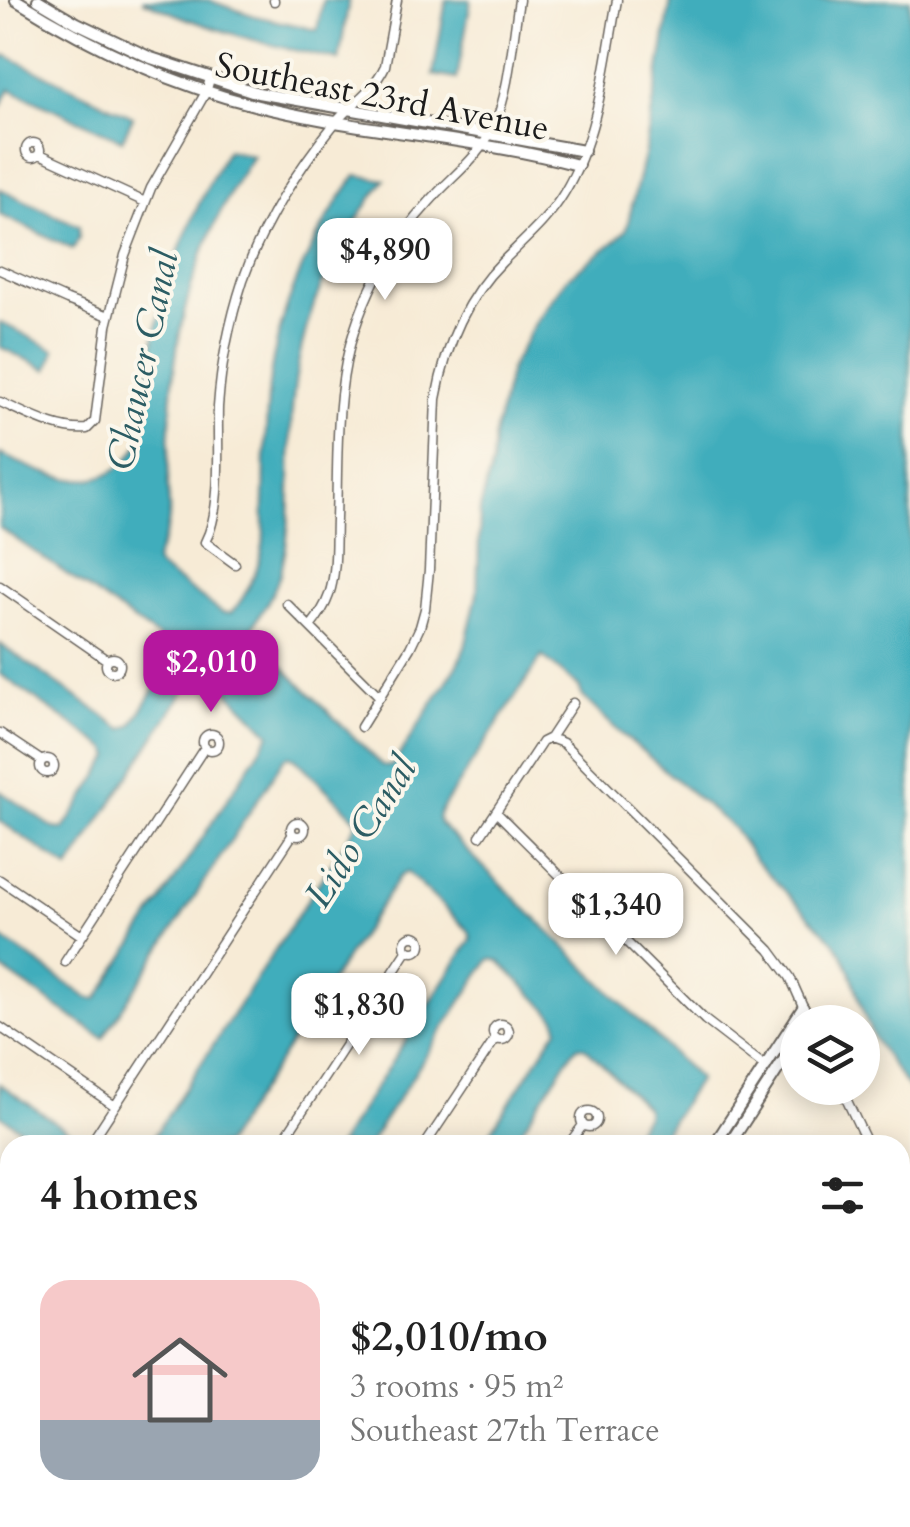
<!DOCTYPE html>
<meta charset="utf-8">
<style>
body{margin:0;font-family:Cardo,serif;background:#f6f6f6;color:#222;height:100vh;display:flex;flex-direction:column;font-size:38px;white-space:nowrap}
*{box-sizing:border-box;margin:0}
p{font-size:32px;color:#767676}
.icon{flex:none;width:55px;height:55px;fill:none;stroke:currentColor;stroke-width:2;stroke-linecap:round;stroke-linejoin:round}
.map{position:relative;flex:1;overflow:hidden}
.drawer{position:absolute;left:0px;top:1135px;width:910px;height:392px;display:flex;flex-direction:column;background:#fff;border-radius:30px 30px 0 0;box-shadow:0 5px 25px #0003}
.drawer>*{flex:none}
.fabs{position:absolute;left:780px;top:1005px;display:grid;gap:20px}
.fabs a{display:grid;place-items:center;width:100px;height:100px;border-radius:50%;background:#fff;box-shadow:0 5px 25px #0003;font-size:50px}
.price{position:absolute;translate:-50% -85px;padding:0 22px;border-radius:20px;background:#fff;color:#222;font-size:32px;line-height:65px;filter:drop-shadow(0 2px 5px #0008)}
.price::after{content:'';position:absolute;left:50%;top:60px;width:30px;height:22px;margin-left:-15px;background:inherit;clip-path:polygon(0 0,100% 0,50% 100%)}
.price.selected{background:#b5179e;color:#fff}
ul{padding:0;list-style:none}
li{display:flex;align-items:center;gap:30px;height:250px;padding:0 40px}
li+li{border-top:2px solid #e0e0e0}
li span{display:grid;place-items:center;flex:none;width:280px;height:200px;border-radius:30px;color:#555}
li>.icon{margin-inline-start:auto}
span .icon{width:120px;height:120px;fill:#fffc;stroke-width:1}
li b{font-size:42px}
h2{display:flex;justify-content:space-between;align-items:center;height:120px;padding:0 40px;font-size:42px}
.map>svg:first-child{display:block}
.water{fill:#3fadbc;stroke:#2e646c;stroke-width:2.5}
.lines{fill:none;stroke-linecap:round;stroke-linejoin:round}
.street-casing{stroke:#69645d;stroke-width:11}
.secondary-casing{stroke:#69645d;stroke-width:14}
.street{stroke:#fff;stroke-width:8}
.secondary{stroke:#fff;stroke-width:10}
.labels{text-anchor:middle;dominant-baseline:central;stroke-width:8;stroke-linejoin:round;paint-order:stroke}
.street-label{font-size:35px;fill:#1c1c1c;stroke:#fbf7ec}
.water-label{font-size:38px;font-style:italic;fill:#2c5d64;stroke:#fbf7ec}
</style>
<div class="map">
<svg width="910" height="1527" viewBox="0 0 910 1527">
<rect width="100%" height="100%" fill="#fbf7ec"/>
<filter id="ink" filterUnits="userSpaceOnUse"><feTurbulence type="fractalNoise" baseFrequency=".01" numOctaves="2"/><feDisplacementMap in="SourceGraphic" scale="20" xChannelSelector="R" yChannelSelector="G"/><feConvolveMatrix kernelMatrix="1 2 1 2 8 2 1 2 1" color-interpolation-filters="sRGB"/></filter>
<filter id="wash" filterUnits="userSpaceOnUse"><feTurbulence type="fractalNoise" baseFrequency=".0048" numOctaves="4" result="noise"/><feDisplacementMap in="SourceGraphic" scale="40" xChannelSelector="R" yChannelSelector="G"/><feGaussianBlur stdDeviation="2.25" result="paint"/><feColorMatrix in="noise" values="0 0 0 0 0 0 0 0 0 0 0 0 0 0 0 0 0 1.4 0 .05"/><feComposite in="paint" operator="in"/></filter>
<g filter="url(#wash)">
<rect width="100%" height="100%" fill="#f7ebd6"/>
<path class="water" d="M142,0H208L255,16L317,30L323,0H349L339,60C271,46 204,29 142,0Z
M446,0H471L457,79L433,75Z
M671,0H910V1090C894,1068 877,1048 867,1023C856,995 853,968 835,943L754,859L734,829L615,728L583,697L579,687L542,656L440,812L438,818L440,824L699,1079L656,1145H626L646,1115V1108L586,1048L579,1046L573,1051L512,1145H482L558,1028L556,1018L499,961L491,959L488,961L368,1145H338L471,939L469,931L407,872L399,877L224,1145H148L355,827L356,819L296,759L289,756L284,759L103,1038L0,968V937L88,998L97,999L270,734L208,671L201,669L196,673L69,869L0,821V791L54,828L64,829L111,756L107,749L0,674V644L123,729L132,725L176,655L172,647L0,528V454C41,472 90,498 127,460C136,450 143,440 145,427C149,407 148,386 150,366C152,351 155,335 158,320C171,260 197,203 227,150L253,156C211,218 182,295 174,371C170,409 169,448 168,486C168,499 171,512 168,525C166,537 159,549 155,561L157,566L223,613H231C247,596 259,568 263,545C265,530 263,514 264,499C265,458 265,417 270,377C281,301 312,236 356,175L385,180C329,254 300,317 292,410C288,461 294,513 283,563C280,577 274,592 266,605C261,614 254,622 251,631L254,638L382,765L392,766L458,664L465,647L477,594L480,509L492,464L494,437L510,369L537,320L566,279L614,242L626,230L645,151Z
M5,55L133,117L122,140L10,89L0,107V63Z
M0,189L79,226V238L73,249L0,215Z
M0,322L55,350L48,370L0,347Z
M0,1084L88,1145H44L0,1115Z"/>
</g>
<g filter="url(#ink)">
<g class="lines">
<defs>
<path id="street" d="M274,1V0
M26 150a7 7 0 1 1 14 0a7 7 0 1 1-14 0Z
M40,154L145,202
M0,270L67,300L109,316
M0,402C26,413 58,432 87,429L95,421L107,326L125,255L151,188L206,92L210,79
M235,564L205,542C223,508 217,446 218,407C221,364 230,320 243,280C263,223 297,170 335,123C352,103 373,91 385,66L397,0
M0,586L107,660
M287,604L380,697
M310,627C318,617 325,607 329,595C337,571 335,544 336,519C338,462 335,402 350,345C365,291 392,242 430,201C454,174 477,160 494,126C509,94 513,37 519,0
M106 665a7 7 0 1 1 14 0a7 7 0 1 1-14 0Z
M361,727L410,648L420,627L425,609L429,570L436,399C445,349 465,299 502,262C524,240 548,220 564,193C599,135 605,65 617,0
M0,733L42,761
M203 742a8 8 0 1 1 16 0a8 8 0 1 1-16 0Z
M550,738L563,743L770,950L790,977L810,1022
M40 766a7 7 0 1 1 14 0a7 7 0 1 1-14 0Z
M496,812L705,1020L766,1067
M291 829a7 7 0 1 1 14 0a7 7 0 1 1-14 0Z
M480,836L542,742L550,738L573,703
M0,880L82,936
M405 944a8 8 0 1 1 16 0a8 8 0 1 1-16 0Z
M65,962L205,747
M493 1032a8 8 0 1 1 16 0a8 8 0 1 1-16 0Z
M0,1027L115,1106
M841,1088L868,1145
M581 1119a8 8 0 1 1 16 0a8 8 0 1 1-16 0Z
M96,1135L293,834
M280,1145L408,950
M425,1145L496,1038
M568,1145L583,1125
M0,1174L10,1180
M900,1205L910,1220
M900,1368L910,1381
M59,1518L72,1527
M274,1518L288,1527
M351,1527L357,1518
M628,1527L634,1518
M741,1527L748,1518"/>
<path id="secondary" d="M16,0C90,46 169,84 254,105C360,132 472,137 578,165
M38,0L77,23L151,58L258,93L584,151
M714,1145L803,1008
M729,1145L798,1038
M467,1527L473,1518
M482,1527L488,1518"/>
</defs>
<use href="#street" class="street-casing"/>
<use href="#secondary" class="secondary-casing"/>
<use href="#street" class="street"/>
<use href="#secondary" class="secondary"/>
</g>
</g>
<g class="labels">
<g class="street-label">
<text transform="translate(382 97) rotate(11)">Southeast 23rd Avenue</text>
</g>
<g class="water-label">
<text transform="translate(143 360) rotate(-78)">Chaucer Canal</text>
<text transform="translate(361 832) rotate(-57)">Lido Canal</text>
</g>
</g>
</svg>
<div class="fabs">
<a><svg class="icon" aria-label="layers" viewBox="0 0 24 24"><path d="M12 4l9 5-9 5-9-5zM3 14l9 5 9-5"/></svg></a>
</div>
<b class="price" style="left:385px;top:303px">$4,890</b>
<b class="price selected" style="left:211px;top:715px">$2,010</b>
<b class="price" style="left:616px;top:958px">$1,340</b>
<b class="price" style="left:359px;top:1058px">$1,830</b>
<section class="drawer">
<h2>4 homes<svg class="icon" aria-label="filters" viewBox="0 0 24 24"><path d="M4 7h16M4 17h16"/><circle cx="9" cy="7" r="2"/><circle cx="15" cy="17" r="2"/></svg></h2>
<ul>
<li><span style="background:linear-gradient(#f6c9c9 70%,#9aa5b1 0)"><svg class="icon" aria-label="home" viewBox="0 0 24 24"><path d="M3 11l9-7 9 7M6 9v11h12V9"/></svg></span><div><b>$2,010/mo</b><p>3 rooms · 95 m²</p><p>Southeast 27th Terrace</p></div></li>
</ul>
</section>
</div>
